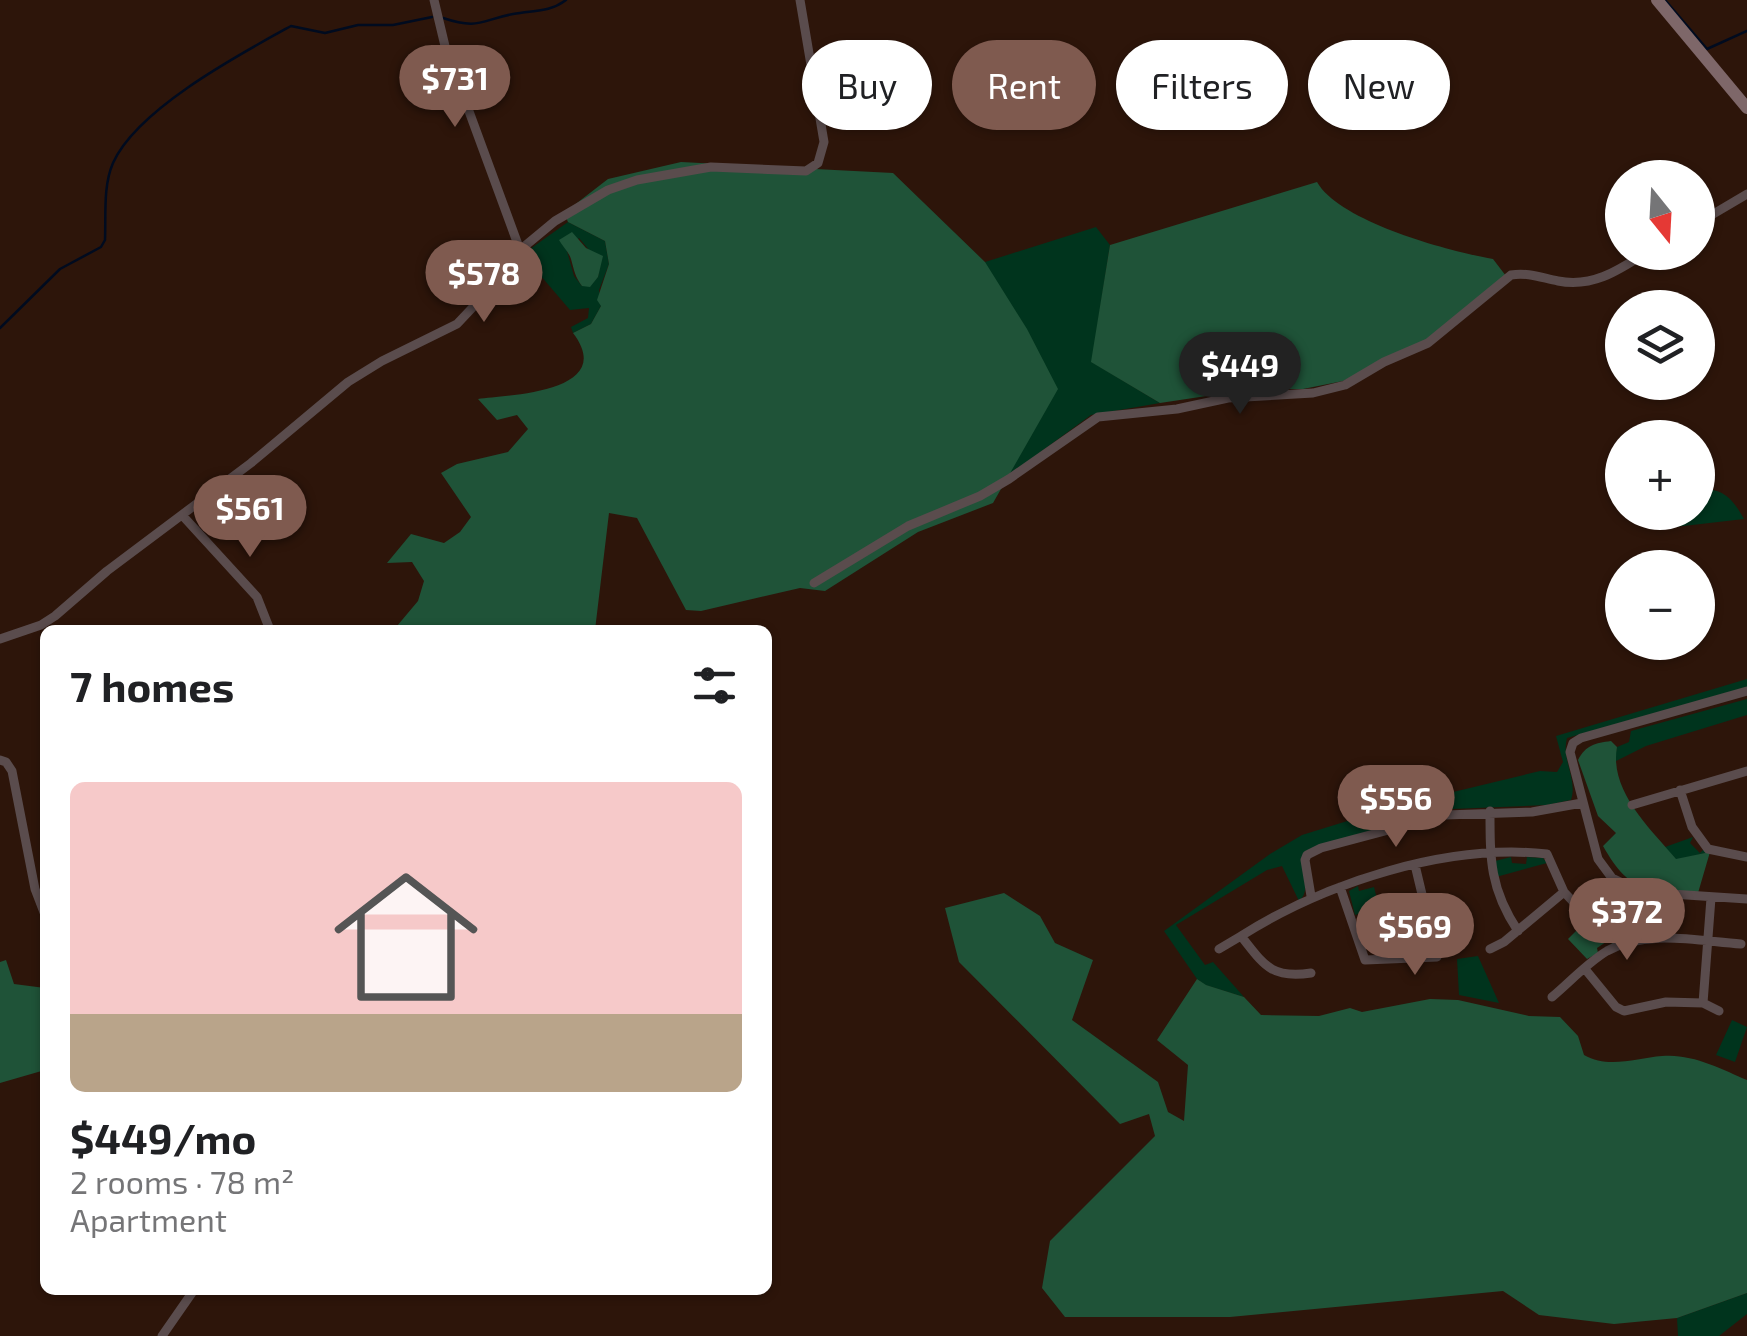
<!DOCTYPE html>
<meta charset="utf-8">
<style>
body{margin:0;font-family:"Exo 2",sans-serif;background:#f2f2f2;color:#202124;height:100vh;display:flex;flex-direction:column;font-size:38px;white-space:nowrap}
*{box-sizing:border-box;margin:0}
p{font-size:32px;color:#757577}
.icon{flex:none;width:55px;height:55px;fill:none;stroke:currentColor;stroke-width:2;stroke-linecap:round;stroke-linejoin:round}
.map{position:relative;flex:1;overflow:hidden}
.panel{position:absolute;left:40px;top:625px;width:732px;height:670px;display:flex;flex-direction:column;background:#fff;border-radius:15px;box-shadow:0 2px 8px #0004}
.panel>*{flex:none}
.banner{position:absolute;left:802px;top:40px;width:792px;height:90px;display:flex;gap:20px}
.needle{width:65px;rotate:162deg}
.buttons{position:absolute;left:1605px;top:160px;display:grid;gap:20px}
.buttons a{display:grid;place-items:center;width:110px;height:110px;border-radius:50%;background:#fff;box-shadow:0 2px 8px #0004;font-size:50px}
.price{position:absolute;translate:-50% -85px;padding:0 22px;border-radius:35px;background:#7f5a4f;color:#fff;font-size:32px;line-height:65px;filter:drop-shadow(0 2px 5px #0008)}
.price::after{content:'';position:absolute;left:50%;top:60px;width:30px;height:22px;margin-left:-15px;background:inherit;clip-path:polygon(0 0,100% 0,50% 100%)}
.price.current{background:#222;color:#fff}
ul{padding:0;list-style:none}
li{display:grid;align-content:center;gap:20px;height:530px;padding:0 30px}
li span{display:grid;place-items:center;height:310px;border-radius:15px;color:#555}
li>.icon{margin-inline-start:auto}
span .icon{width:180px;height:180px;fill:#fffc;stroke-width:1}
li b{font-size:42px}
h2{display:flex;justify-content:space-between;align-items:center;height:120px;padding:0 30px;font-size:42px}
.chip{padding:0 35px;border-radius:45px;background:#fff;box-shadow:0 2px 8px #0004;font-size:35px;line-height:90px}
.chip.current{background:#7f5a4f;color:#fff}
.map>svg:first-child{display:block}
.green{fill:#00341d;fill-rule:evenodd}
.forest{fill:#1f5338}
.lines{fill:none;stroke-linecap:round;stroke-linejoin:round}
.stream{stroke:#000b1f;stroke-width:2.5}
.street{stroke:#5a4c4d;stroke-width:9}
.secondary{stroke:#7e6769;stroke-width:12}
</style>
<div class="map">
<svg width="1747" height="1336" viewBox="0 0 1747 1336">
<rect width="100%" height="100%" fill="#2d150a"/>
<path class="green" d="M568,222L605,241L609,264L599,290L601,306L591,324L573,333L571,327L588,318L589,308L570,310L540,275L531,274L527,265L530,249ZM579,238L600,263L598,277L582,286L574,276L567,251Z
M1096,227L1110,245L1092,362L1160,403L1091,415L1008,476L985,262Z
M1698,488C1723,489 1732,497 1744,519L1675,527L1677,513L1698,512Z
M1747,679V687L1567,738C1561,759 1578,779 1571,800L1547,805L1452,809L1310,850C1293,867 1315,887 1299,901L1282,866L1267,870L1176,925L1205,965L1213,962L1244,997L1205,985L1197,979L1164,931L1270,854L1302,835L1399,805L1540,771L1557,772L1563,762L1556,736Z
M1747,699V715L1646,746L1614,762L1617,747L1629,742L1631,731Z
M1693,837L1690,843L1700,853L1704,849L1710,852L1676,860L1665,847Z
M1511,857L1512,863L1526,864L1527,857L1543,858L1547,863L1496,877L1495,861Z
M1358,886L1359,891L1374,887L1379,907L1355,915L1349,891Z
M1478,956L1499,1003L1459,995L1457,959Z
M1732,1020L1747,1027L1735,1062L1716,1055Z
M1747,1293V1314L1719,1336H1678L1677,1318Z"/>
<path class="forest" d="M681,162L893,173L985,262L1027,329L1058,389L993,503L918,532L825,591L800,588L701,611L686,610L637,518L609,513L595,630H400L397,626L418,601L424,581L412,562L387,563L411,534L444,543L460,532L471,517L441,473L457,464L508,452L528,429L517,415L497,420L478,399C509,395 618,392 573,333L591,324L601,306L597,300L609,264L605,241L568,222L564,213L608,179Z
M1317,182C1340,222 1448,251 1493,259L1506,276L1430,338L1343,381L1303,389H1253L1160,403L1091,362L1110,245Z
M572,232L586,248L603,256L598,277L590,287L582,286C575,277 574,270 571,259C569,252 562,246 559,240Z
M1611,741L1617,747C1609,791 1650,828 1676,859L1710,852L1698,893C1646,889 1631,895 1603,846L1616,833L1598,816L1578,760C1586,745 1595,743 1611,741Z
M1004,893L1040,916L1055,943L1093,960L1072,1020L1158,1082L1168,1112L1184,1121L1188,1065L1157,1040L1197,979L1206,985L1244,997L1261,1015L1319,1016L1350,1008L1362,1012L1430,999L1458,1000L1529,1016L1560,1017L1578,1036L1584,1055C1608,1069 1637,1058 1662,1056C1691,1053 1722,1069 1747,1080V1293L1677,1318L1614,1324L1539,1315L1503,1291L1230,1317H1065L1042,1288L1050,1241L1155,1136L1149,1114L1120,1124L959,962L945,908Z
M1587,920L1596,928L1624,920L1629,939L1613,945L1609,940L1597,948L1598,953L1587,959L1568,939Z
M6,960L14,984L45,988V1070L0,1083V962Z"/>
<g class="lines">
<path class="stream" d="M1665,0L1707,49L1747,31
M443,18C479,30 481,20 513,14C533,10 549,13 566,0
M0,328L60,269L101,247L105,240C106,215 103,186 113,163C137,109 240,54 291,26L325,33L358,25H393L432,17"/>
<path class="street" d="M434,0L445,46L520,250
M1698,223L1747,194
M182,515L257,597L270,630
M814,583L908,526L980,496L1009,479L1098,417L1177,409L1228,398L1313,393L1345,385L1384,362L1428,343L1511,275C1528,272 1542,278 1558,281C1593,288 1619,270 1647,252
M0,639L41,625L55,616L107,571L251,463L348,382L382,361L457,324L491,288L520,250L555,221L608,190L637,180L711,167L806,171L818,163L824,142L800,0
M1747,691L1581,738L1573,743L1570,752L1598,859L1612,878L1641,892L1747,899
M0,760L6,762L12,771L35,889L45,915
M1680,790L1692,827L1708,849L1747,857
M1632,805L1747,771
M1490,811C1490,860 1490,889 1518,931
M1340,887L1365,960L1437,957L1415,865
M1564,892L1580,909
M1311,896L1305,860L1307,855L1321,848L1445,815L1532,812L1582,803
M1219,949L1241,936
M1585,969L1616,1007L1624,1011L1666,1002L1703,1003L1719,1011
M1311,973C1271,979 1264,965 1241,936C1325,883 1447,843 1547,854L1564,892L1504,942L1490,949
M1552,997C1570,982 1587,963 1607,951C1646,929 1698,941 1741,944
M1703,1003L1711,898
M162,1336L194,1290"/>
<path class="secondary" d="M1657,0L1747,108"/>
</g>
</svg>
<div class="buttons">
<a><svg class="needle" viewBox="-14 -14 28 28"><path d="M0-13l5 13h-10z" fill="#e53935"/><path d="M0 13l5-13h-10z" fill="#757577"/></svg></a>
<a><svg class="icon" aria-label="layers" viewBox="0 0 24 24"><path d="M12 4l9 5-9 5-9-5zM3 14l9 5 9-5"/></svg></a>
<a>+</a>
<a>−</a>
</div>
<b class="price" style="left:455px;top:130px">$731</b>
<b class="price" style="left:484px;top:325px">$578</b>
<b class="price current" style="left:1240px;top:417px">$449</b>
<b class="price" style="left:250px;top:560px">$561</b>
<b class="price" style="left:1396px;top:850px">$556</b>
<b class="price" style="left:1627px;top:963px">$372</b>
<b class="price" style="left:1415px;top:978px">$569</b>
<div class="banner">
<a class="chip">Buy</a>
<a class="chip current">Rent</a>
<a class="chip">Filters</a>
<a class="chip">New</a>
</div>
<section class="panel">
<h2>7 homes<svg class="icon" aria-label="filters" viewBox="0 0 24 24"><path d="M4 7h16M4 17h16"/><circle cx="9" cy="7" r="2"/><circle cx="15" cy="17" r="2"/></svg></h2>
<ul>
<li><span style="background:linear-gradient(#f6c9c9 75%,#b9a48a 0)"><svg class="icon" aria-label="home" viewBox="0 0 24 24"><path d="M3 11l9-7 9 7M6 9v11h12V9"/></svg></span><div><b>$449/mo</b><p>2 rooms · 78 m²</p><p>Apartment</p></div></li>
</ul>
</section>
</div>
